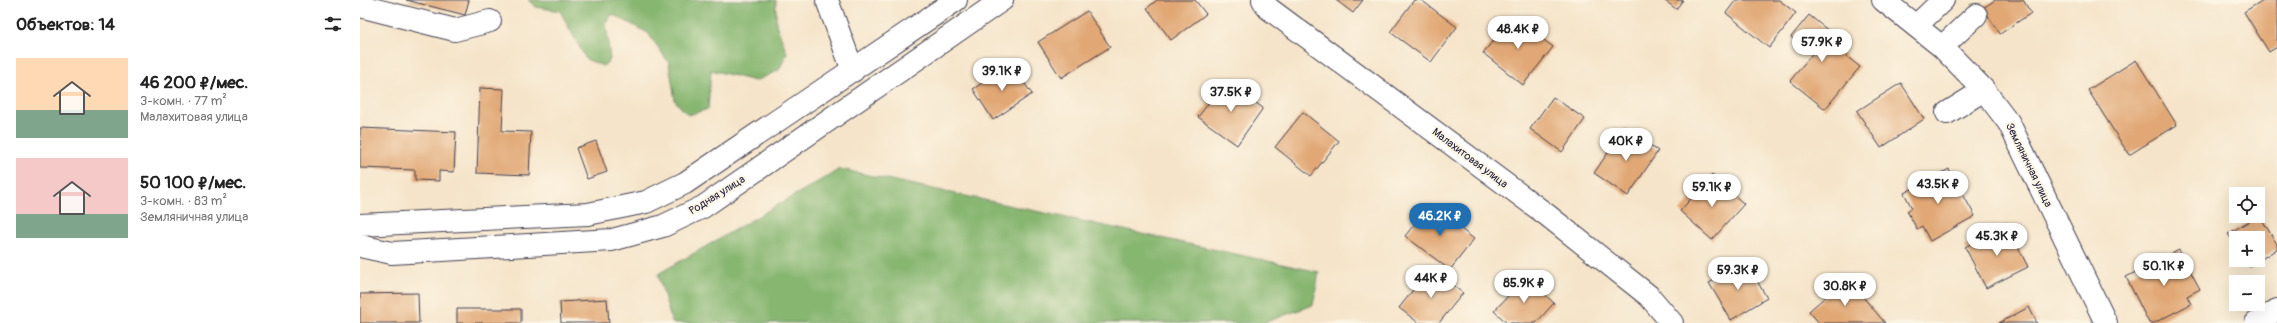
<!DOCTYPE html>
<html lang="ru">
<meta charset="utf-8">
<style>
body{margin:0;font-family:Pangolin,sans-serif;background:#f2f2f2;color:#222;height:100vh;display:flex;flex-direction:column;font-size:15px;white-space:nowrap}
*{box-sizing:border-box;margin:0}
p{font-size:13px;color:#767676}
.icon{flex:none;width:22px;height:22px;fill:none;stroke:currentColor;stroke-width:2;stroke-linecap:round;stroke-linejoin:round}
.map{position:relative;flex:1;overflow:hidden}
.details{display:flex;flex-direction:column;background:#fff;width:360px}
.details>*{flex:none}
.tools{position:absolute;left:1869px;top:187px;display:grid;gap:8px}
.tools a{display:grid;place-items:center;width:36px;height:36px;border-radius:0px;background:#fff;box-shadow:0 4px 16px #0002;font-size:20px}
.price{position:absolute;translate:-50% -34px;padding:0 9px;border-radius:14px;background:#fff;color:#222;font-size:13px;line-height:26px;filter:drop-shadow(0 1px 2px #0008)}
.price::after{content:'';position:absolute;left:50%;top:24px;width:12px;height:9px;margin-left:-6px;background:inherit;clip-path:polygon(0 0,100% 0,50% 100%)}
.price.on{background:#1f6fb2;color:#fff}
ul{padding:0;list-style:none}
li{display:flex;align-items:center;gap:12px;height:100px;padding:0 16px}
li span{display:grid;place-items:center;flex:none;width:112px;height:80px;border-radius:0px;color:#555}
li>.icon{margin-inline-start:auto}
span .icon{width:48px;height:48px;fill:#fffc;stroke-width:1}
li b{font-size:17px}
h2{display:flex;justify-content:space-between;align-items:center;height:48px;padding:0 16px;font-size:17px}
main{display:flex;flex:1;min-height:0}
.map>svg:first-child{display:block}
.forest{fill:#86b66f;stroke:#546c55}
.building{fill:#e1a774}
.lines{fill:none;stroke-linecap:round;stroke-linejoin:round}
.minor-casing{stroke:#423f50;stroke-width:24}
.minor{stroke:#fff;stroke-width:22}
.labels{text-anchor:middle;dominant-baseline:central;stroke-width:4;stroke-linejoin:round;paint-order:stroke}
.street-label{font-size:11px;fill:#22223b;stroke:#fcf5e5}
</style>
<main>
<section class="details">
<h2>Объектов: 14<svg class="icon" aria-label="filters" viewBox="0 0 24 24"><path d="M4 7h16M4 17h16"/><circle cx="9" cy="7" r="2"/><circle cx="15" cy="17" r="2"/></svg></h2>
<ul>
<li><span style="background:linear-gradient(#ffd9b3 65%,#7fa58c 0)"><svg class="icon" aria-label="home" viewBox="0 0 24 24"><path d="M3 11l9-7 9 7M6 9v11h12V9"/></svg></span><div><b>46 200 ₽/мес.</b><p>3-комн. · 77 m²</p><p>Малахитовая улица</p></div></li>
<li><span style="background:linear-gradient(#f6c9c9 70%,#7fa58c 0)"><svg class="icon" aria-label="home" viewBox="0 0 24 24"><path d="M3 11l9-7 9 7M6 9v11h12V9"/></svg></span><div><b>50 100 ₽/мес.</b><p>3-комн. · 83 m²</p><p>Земляничная улица</p></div></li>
</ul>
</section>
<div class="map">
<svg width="1917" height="323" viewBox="0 0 1917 323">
<rect width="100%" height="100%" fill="#fcf5e5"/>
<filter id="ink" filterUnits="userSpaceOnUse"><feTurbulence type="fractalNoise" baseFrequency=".025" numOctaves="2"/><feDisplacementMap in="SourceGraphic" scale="8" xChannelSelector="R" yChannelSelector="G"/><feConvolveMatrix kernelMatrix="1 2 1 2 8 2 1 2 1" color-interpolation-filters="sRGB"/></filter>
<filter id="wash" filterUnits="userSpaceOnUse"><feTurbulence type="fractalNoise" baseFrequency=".012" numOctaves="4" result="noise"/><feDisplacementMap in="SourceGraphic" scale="16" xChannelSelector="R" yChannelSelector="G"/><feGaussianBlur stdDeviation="0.9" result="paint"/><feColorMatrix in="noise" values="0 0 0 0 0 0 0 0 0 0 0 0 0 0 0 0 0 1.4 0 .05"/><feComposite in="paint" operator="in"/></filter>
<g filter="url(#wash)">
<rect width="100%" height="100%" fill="#f5e4c9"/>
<path class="forest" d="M168,0H416V24L427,53L419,70L395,81L351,70L348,109L328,115L315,101L309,63L288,33L252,14L246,23L250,60L243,66L226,59L200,11L176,7Z
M480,169L959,272L953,305L903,323H312L298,274Z"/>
<g id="blocks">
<path class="building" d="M46,0H109L105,15Z
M797,0H835L846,14L811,40L787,8Z
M976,0H1003L993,13Z
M1054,0H1061L1097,27L1071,62L1030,32Z
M1304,0H1323L1316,9Z
M1376,0H1419L1436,13L1409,48L1366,13Z
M1635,0H1663L1671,13L1640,34L1623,8Z
M1903,0H1917V47L1909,52L1884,12Z
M727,11L750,47L701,78L678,42Z
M1449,15L1486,45L1480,51L1500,67L1465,109L1430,81L1452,54L1431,37Z
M1153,16L1193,47L1163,85L1123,53Z
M1776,60L1817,125L1769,155L1728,90Z
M651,64L672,94L633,120L613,89Z
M865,81L903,108L877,145L838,117Z
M1541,83L1564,119L1521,148L1497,111Z
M120,88L144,89L142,131L171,132L169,175L117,173Z
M1193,97L1225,119L1202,152L1170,129Z
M943,112L979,141L951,176L915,147Z
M0,128L96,132L94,172L79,171V181L55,180V170L0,168Z
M1265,128L1298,151L1268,196L1234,173Z
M236,141L247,172L227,179L216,148Z
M1589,169L1615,216L1570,241L1562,226L1557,229L1547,211L1552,208L1544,193Z
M1352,175L1384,204L1352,240L1320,211Z
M1070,205L1114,239L1090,270L1045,236Z
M1899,215L1917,244V249L1889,267L1884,260H1898V238H1876V246L1868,234Z
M1647,225L1668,267L1626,288L1605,247Z
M1819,250L1840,289L1827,296L1831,304L1794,323H1789L1766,277Z
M1386,262L1407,298L1371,320L1349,283Z
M1070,268L1103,293L1079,323H1059L1039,308Z
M1166,277L1194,303L1176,323H1147L1134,311Z
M1487,278L1525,323H1459L1449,311Z
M58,293L59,323H0V294Z
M247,299L249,323H201L200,302Z
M1669,307L1677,323H1639Z
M97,309H161V323H97Z"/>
</g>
</g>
<g filter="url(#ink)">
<use href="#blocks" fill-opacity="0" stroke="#423f50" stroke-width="1"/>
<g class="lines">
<defs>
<path id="minor" d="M467,0L493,71
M903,0L908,8L1187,215L1289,296L1312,323
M1523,0L1582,47L1624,90L1649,123L1746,323
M0,6L95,30L130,21
M1557,25L1583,0
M1582,47L1616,15
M1587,113L1624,90
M0,225L228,214L286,202L325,183L596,0
M0,246L32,253L252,240L303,226L343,207L642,0
M1896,323L1917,310"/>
</defs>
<use href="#minor" class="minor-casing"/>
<use href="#minor" class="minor"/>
</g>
</g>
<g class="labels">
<g class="street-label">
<text transform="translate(1110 158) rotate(37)">Малахитовая улица</text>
<text transform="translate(1669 165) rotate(64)">Земляничная улица</text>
<text transform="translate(357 195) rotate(-32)">Родная улица</text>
</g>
</g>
</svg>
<div class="tools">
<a><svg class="icon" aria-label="locate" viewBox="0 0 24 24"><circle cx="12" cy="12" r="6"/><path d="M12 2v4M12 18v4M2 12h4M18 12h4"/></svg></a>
<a>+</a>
<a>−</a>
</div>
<b class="price" style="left:1158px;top:50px">48.4K ₽</b>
<b class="price" style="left:1462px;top:63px">57.9K ₽</b>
<b class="price" style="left:642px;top:92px">39.1K ₽</b>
<b class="price" style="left:871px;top:113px">37.5K ₽</b>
<b class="price" style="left:1266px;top:162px">40K ₽</b>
<b class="price" style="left:1578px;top:205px">43.5K ₽</b>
<b class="price" style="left:1352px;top:208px">59.1K ₽</b>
<b class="price on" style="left:1080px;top:237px">46.2K ₽</b>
<b class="price" style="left:1637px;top:257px">45.3K ₽</b>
<b class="price" style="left:1804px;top:287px">50.1K ₽</b>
<b class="price" style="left:1378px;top:291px">59.3K ₽</b>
<b class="price" style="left:1071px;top:299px">44K ₽</b>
<b class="price" style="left:1164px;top:304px">85.9K ₽</b>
<b class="price" style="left:1485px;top:307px">30.8K ₽</b>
</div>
</main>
